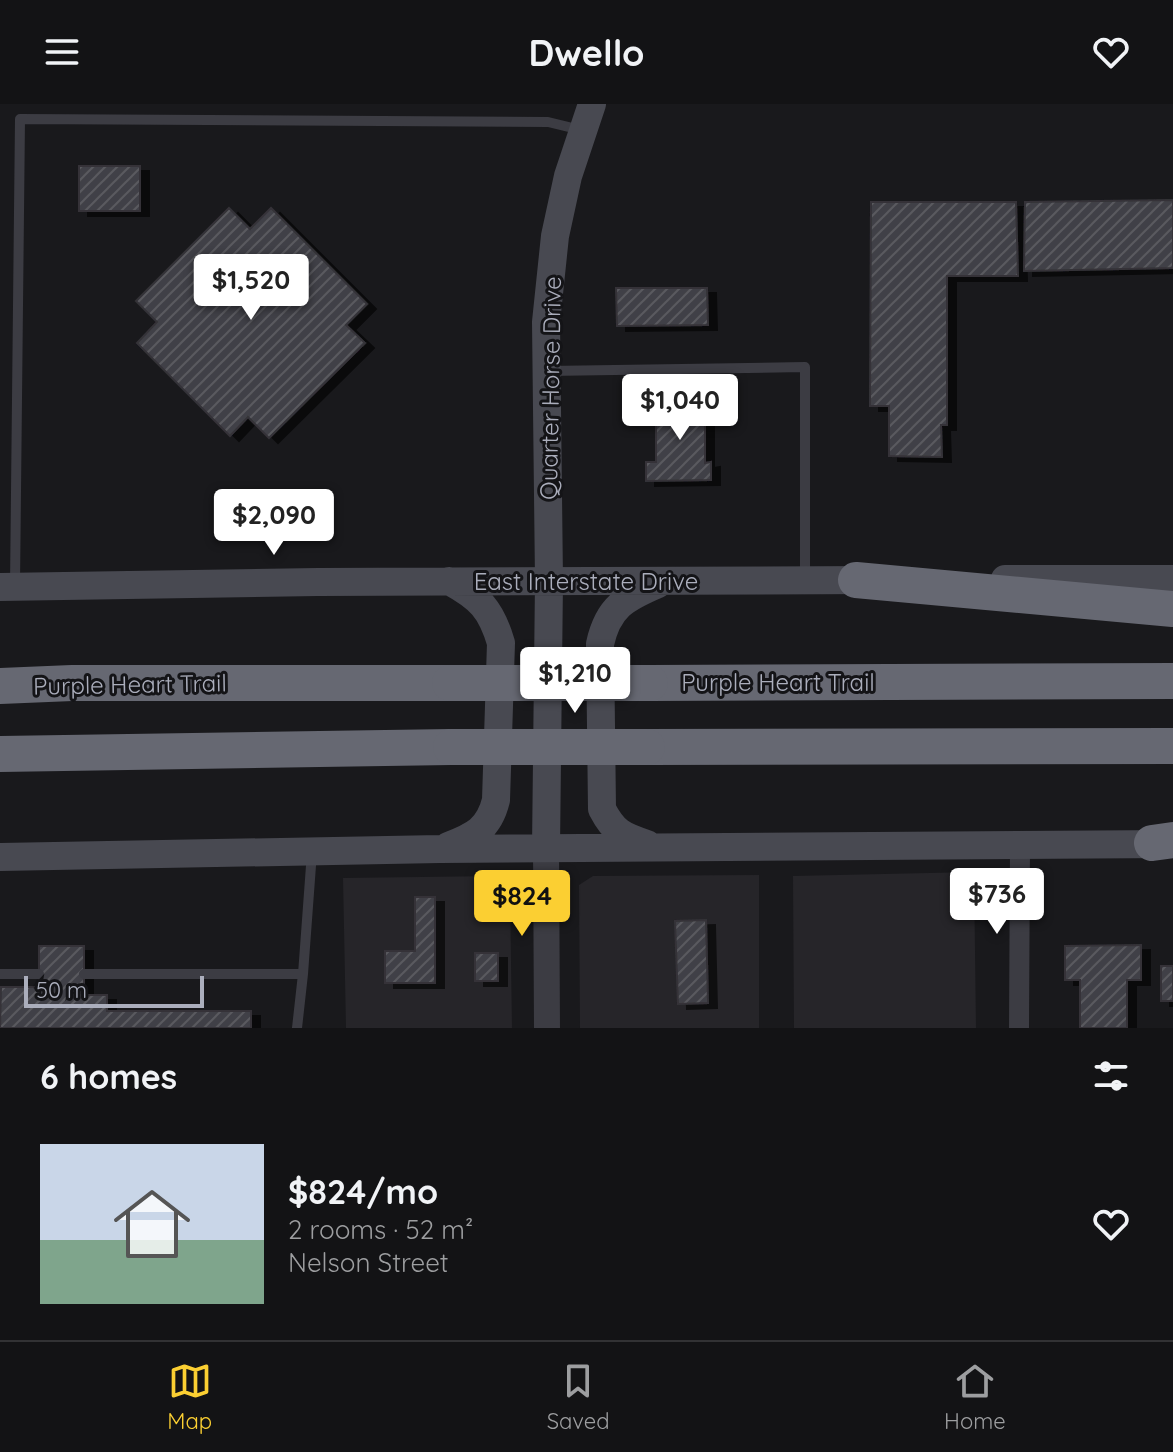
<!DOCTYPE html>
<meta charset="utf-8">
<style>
body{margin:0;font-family:Quicksand,sans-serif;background:#1c1c1e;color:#f1f3f6;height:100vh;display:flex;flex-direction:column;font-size:30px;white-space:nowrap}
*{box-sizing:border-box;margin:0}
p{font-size:26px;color:#9d9ea0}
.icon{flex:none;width:44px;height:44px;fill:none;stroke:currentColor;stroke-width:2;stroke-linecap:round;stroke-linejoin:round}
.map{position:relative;height:924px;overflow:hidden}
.drawer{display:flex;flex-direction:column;background:#131315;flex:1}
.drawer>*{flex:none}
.scale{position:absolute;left:24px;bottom:20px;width:180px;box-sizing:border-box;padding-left:8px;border:4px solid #abaebc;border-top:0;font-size:22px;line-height:28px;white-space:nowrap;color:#abaebc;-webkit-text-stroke:6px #141417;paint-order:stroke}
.price{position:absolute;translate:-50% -68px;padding:0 18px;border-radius:8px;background:#fff;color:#222;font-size:26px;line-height:52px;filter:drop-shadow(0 2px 4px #0008)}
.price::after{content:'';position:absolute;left:50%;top:48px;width:24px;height:18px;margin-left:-12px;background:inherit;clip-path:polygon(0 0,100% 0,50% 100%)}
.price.selected{background:#fbcf32;color:#111}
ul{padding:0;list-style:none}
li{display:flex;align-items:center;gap:24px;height:200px;padding:0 40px}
li span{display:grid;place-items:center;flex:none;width:224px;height:160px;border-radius:0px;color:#555}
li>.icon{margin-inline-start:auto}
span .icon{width:96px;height:96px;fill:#fffc;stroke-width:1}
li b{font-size:34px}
h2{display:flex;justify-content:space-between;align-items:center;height:96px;padding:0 40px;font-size:34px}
header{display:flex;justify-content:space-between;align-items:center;height:104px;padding:0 40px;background:#131315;font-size:36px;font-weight:800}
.tab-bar{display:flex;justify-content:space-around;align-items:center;height:112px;border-top:2px solid #323234;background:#131315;font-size:22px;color:#9d9ea0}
.tab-bar a{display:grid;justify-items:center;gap:4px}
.tab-bar .selected{color:#fbcf32}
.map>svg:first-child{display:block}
.built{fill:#262529}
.building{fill:url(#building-hatch);stroke:#343338;stroke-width:2;filter:url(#shadow)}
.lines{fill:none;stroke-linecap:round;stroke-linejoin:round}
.service{stroke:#3c3c43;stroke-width:10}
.minor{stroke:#3c3c43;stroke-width:20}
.tertiary{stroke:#3c3c43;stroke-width:26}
.secondary{stroke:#484951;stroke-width:28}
.motorway{stroke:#666872;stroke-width:36}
.motorway-bridge{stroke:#666872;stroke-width:36}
.labels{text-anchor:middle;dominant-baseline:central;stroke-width:6;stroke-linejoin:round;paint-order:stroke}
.street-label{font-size:24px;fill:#abaebc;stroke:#141417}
</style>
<header><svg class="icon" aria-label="menu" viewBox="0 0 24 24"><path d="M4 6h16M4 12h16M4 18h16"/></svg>Dwello<svg class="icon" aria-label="heart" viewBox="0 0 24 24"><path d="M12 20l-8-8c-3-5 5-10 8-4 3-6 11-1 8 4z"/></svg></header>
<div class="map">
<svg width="1173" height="924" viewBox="0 0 1173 924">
<defs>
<pattern id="building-hatch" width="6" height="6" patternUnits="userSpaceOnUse" patternTransform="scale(2)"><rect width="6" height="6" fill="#414146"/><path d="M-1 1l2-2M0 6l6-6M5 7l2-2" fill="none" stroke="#5a5a5f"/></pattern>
<filter id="shadow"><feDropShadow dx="9" dy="5" stdDeviation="0" flood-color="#0009"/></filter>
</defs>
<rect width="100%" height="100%" fill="#19191c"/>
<path class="built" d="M974,768L976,924H794L793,772Z
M759,771V924H580L579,781L593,772Z
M497,772L506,776L510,790L512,924H346L343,774Z"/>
<path class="building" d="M79,62H140V107H79Z
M1173,96V164L1024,167L1025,98Z
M871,98H1016L1018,172H947V321H941L942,353L889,352V302H870Z
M229,104L250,125L271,104L367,200L346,221L365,239L269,334L248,313L230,332L137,239L157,218L136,197Z
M616,184H707L708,221L617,222Z
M705,295V359L711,358V376L646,377V358H656V297Z
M415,793H435V879H385V847H415Z
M706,816L708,899L678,900L675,817Z
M1141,841V876H1127V924H1080V876H1065V842Z
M39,842H84V891H107V907H251V924H0L1,883H39Z
M475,849H498V877H475Z
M1161,862H1173V897H1161Z"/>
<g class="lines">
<path class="service" d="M548,267L805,263V474
M15,481L20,15L548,18L581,26
M0,870H39
M84,870H303L297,924
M303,870L312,748"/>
<path class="minor" d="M1019,924L1020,742"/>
<path class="tertiary" d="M546,744L547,924"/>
<path class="secondary" d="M1005,475H1173
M0,483L318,478L875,476
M647,740C622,732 614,728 602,705L600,540C608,503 625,494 658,480
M448,742C474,732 489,725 496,696L501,539C491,505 480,494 449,477
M546,744L549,477L546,218L555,132L568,72L592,0
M0,753L440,745L1171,740"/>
<path class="motorway" d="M856,476L1173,505
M650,579L1173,577
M0,582L72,579H450
M647,643L1173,642
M0,650L451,643
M1152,739L1173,736"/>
<path class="motorway-bridge" d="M450,579H650
M451,643H647"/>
</g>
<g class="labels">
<g class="street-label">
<text transform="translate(550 284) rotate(-89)">Quarter Horse Drive</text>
<text x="586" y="477">East Interstate Drive</text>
<text x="778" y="578">Purple Heart Trail</text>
<text transform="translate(130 580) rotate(-1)">Purple Heart Trail</text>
</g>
</g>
</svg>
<div class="scale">50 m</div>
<b class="price" style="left:251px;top:218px">$1,520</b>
<b class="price" style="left:680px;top:338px">$1,040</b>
<b class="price" style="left:274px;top:453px">$2,090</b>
<b class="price" style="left:575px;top:611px">$1,210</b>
<b class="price" style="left:997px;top:832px">$736</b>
<b class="price selected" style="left:522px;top:834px">$824</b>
</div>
<section class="drawer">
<h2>6 homes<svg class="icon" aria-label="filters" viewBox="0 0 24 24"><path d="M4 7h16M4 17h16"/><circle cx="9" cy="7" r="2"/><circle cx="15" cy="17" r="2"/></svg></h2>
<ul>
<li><span style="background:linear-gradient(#c9d6e8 60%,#7fa58c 0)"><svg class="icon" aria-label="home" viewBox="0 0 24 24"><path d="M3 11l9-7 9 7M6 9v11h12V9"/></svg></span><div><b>$824/mo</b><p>2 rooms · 52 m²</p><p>Nelson Street</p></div><svg class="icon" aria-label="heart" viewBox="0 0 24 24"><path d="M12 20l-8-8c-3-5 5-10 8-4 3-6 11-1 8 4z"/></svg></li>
</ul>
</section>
<nav class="tab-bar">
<a class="selected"><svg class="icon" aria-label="map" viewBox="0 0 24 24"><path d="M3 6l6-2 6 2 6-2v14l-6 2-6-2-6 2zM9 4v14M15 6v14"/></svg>Map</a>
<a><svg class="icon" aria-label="saved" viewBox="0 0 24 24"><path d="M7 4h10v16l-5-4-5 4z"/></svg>Saved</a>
<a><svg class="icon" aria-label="home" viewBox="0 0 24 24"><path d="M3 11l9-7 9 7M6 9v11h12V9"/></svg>Home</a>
</nav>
